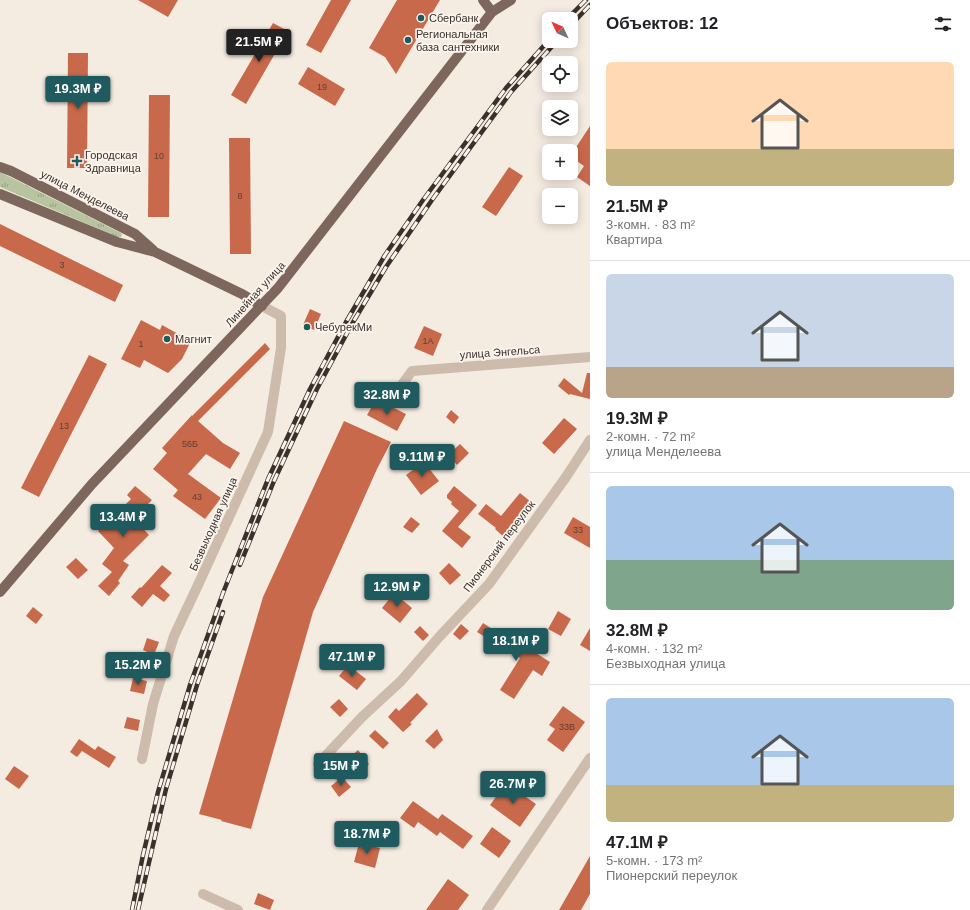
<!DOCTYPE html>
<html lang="ru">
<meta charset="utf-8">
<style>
body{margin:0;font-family:Helvetica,sans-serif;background:#f2f2f2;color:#202124;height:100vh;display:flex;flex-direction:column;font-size:15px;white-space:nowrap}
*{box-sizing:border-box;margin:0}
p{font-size:13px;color:#757577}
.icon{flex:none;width:22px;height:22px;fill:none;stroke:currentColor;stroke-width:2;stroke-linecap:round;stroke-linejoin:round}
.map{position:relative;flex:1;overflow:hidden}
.sheet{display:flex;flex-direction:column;background:#fff;width:380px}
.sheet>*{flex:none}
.needle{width:26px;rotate:314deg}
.controls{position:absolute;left:542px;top:12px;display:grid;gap:8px}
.controls a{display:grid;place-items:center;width:36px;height:36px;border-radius:6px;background:#fff;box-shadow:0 2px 10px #0003;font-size:20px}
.price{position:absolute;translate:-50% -34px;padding:0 9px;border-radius:4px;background:#1f5a5e;color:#fff;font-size:13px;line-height:26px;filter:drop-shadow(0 1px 2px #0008)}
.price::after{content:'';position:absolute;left:50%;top:24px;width:12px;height:9px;margin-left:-6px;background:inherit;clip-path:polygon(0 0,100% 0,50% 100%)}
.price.selected{background:#222;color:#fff}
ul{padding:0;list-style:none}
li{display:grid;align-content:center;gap:8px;height:212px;padding:0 16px}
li+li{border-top:1px solid #e0e0e0}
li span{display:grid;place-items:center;height:124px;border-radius:6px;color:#555}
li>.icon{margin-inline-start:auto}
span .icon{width:72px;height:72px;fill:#fffc;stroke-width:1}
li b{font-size:17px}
h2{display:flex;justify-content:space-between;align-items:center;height:48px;padding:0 16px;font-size:17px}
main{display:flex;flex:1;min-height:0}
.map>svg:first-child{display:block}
.grass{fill:url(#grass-tufts)}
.building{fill:#c8694b}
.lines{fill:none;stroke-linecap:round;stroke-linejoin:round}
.minor{stroke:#cdbbac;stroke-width:10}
.major{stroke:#7d675c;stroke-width:10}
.rail-casing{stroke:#3b302b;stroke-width:4.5}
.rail{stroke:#fbf5ee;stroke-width:3;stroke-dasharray:9;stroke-linecap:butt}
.poi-dot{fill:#1f5a5e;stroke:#fbf5ee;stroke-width:1.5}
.labels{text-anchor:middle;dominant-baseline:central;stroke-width:3.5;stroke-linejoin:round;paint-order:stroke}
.number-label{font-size:9px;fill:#5e3e33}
.poi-label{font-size:11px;fill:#3b302b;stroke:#fbf5ee;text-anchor:start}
.street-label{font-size:11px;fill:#3b302b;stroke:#fbf5ee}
</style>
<main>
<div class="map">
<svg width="590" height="910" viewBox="0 0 590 910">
<defs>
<pattern id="grass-tufts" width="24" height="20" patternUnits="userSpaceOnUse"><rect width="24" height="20" fill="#b8c4a0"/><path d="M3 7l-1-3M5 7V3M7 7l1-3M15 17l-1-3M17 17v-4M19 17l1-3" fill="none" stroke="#97a083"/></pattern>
</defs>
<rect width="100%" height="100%" fill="#f4ebe1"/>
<path class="grass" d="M0,172L121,233L122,235L121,237H118L0,187Z"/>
<path class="building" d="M138,0H178L168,17Z
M331,0H351L321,53L306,45Z
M397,0H440L396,74L385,57L369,48Z
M273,23L288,31L246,104L231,95Z
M68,53H88L87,168H67Z
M308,67L345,89L335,106L298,84Z
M149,95H170L169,217H148Z
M590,126V186L577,177L584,166L571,157V155Z
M229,138H250L251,254H230Z
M509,167L523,176L496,216L482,207Z
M0,224L123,285L115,302L0,246Z
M310,309L321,314L314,330L303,325Z
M141,320L160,330L162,325L191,341L182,359L168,373L144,360L140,368L121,359Z
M424,326L442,334L433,356L414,348Z
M265,343L270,349L198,421L223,443L240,453L230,469L206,454L188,474L221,498L205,519L173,496L178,490L153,469L167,453L162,448L192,415V416Z
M89,355L107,364L39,497L21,488Z
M587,373H590V399L570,394L569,395L558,386L564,378L582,393Z
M374,403L385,410L388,405L406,414L397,431L367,415Z
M451,410L459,417L454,424L446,417Z
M564,418L577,429L554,454L542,443Z
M344,421L391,442L377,469L313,612L251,829L221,821L222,820L199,814L263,597Z
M460,444L469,453L457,465L448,455Z
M424,462L439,481L421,495L406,475Z
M135,486L152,500L134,519L149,535L123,561L129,565L118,581L120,583L109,596L98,586L112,572L102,564L114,548L98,531L131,499L127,495Z
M454,486L477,505L458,527L471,537L462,548L442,531L459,511L451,504L452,502L447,498V495Z
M520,493L531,502L512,526L514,527L505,538L495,529L496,528L478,514L486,504L501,516Z
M411,517L420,524L412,533L403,527Z
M573,517L590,527V548L564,533Z
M76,558L88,570L78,579L66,567Z
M449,563L461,575L450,585L439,573Z
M162,565L172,573L160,586L170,595L164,602L153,594L142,607L131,597L140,587L141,588Z
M394,593L412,608L400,623L382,608Z
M33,607L43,615L36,624L26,616Z
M558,611L571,619L561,636L548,629Z
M483,623L530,653L531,650L550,662L542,676L533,670L514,699L500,690L520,658L477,632Z
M461,624L469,631L460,640L453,634Z
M420,626L429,635L423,641L414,632Z
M590,628V651L580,645Z
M147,638L159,642L154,655L143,650Z
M348,665L366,679L357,690L339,676Z
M133,678L147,681L144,694L130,691Z
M417,693L428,704L410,723L412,724L403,732L388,717L396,708L399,711Z
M339,699L348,709L340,717L330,707Z
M563,706L585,722L563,752L547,740L555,729L549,725Z
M127,717L140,720L138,731L124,728Z
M437,729L443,740L434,749L425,741Z
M375,730L389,743L383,749L369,736Z
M79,739L95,750L98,746L116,757L109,768L82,751L77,757L70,752Z
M358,750L369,764L360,772L349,758Z
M14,766L29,776L19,789L5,779Z
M342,777L351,787L339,797L331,786Z
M506,783L536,804L520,827L490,805Z
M413,801L438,819L442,814L473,836L463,849L440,832L437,836L418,822L414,828L400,818Z
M492,827L511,841L499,858L480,844Z
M359,843L380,848L375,868L354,862Z
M590,856V894L581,910H559Z
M448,879L469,895L458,910H426Z
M258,893L274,900L270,910L254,904Z"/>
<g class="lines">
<path class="minor" d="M392,398L412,371L590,357
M142,759L153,704L174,636L198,585L268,432L281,348V316L262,306
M318,764L362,717L401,681L440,636L489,584L566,477L590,440
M203,894L238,910
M487,910L590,758"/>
<path class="major" d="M483,0L492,12
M0,167L11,171L135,234L153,250
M0,194L117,242L155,252L242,294L262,306
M0,592L92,484L278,288L492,12L511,0"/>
<defs>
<path id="rail" d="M567,19L586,0
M571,25L590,5
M240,565L274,481L317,389L352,324L386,267L432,200L511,92L557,41
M132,910L143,855L158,792L190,685L223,593L268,479L310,389L346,322L385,255L423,200L506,88L549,40
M138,910L166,789L197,685L223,612"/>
</defs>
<use href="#rail" class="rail-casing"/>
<use href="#rail" class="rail"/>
</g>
<g class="poi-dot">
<circle cx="421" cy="18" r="4"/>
<circle cx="408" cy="40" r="4"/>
<path d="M75 155h4v4h4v4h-4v4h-4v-4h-4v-4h4z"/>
<circle cx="307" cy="327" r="4"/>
<circle cx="167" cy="339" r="4"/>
</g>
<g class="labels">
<g class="number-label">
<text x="322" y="87">19</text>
<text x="159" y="156">10</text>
<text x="240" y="196">8</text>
<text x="62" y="265">3</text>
<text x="428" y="341">1А</text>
<text x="141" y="344">1</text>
<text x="64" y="426">13</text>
<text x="190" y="444">56Б</text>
<text x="197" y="497">43</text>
<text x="578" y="530">33</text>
<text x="567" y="727">33В</text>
</g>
<g class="poi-label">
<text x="429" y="18">Сбербанк</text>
<text x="416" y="34">Региональная<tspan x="416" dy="13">база сантехники</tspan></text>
<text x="85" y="155">Городская<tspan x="85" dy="13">Здравница</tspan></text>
<text x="315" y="327">ЧебурекМи</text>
<text x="175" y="339">Магнит</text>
</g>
<g class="street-label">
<text transform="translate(85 195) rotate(27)">улица Менделеева</text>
<text transform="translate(255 294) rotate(-48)">Линейная улица</text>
<text transform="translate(500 352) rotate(-4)">улица Энгельса</text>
<text transform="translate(213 524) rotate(-66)">Безвыходная улица</text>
<text transform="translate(499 546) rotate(-53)">Пионерский переулок</text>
</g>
</g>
</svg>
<div class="controls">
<a><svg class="needle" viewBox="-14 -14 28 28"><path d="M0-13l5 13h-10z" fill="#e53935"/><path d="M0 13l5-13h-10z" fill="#757577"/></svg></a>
<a><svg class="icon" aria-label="locate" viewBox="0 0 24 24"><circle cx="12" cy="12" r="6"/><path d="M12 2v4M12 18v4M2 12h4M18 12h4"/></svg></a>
<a><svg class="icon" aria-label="layers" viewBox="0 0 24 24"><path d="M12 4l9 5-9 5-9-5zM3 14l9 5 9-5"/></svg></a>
<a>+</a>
<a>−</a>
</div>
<b class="price selected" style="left:259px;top:63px">21.5M ₽</b>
<b class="price" style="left:78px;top:110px">19.3M ₽</b>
<b class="price" style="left:387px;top:416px">32.8M ₽</b>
<b class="price" style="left:422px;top:478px">9.11M ₽</b>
<b class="price" style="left:123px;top:538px">13.4M ₽</b>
<b class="price" style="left:397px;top:608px">12.9M ₽</b>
<b class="price" style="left:516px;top:662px">18.1M ₽</b>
<b class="price" style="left:352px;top:678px">47.1M ₽</b>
<b class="price" style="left:138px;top:686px">15.2M ₽</b>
<b class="price" style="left:341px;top:787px">15M ₽</b>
<b class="price" style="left:513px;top:805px">26.7M ₽</b>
<b class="price" style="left:367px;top:855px">18.7M ₽</b>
</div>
<section class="sheet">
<h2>Объектов: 12<svg class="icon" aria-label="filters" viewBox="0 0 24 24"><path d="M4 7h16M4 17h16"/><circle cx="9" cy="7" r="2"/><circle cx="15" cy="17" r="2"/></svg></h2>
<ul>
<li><span style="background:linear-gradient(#ffd9b3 70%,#c2b280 0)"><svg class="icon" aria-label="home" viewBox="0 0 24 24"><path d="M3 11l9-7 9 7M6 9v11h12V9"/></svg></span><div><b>21.5M ₽</b><p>3-комн. · 83 m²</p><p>Квартира</p></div></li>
<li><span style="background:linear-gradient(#c9d6e8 75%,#b9a48a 0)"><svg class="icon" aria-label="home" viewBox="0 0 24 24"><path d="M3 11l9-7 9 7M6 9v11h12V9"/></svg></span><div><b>19.3M ₽</b><p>2-комн. · 72 m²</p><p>улица Менделеева</p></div></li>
<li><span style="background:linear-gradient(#a9c7e8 60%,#7fa58c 0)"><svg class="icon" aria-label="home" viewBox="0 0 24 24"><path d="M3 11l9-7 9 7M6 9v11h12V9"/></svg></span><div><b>32.8M ₽</b><p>4-комн. · 132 m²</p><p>Безвыходная улица</p></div></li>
<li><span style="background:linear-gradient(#a9c7e8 70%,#c2b280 0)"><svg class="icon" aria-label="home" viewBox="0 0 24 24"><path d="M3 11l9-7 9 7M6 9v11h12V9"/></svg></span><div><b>47.1M ₽</b><p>5-комн. · 173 m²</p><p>Пионерский переулок</p></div></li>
</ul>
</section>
</main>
